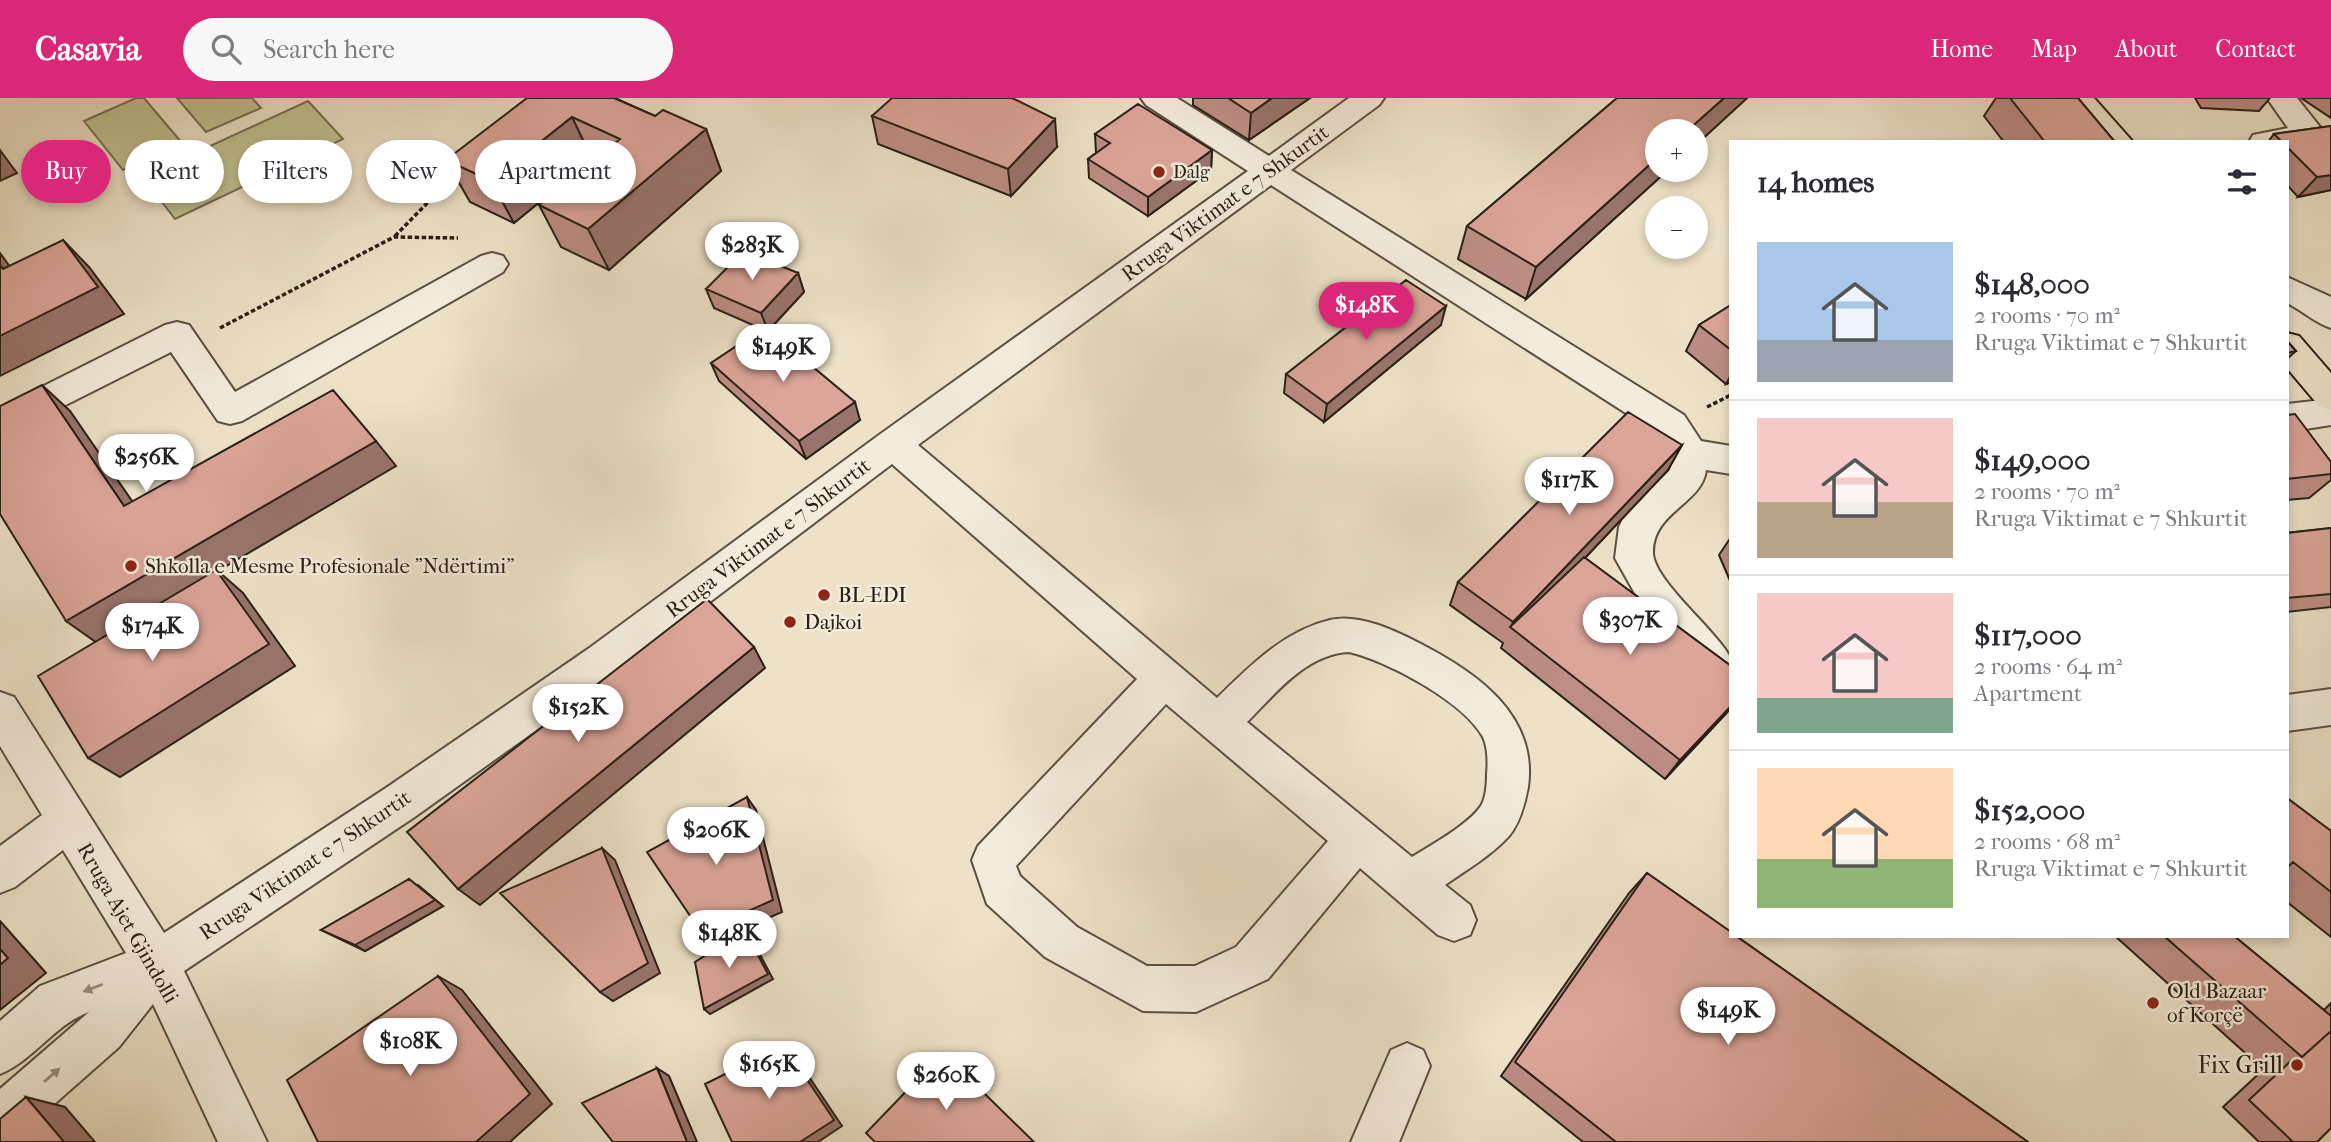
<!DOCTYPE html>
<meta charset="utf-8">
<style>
body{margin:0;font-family:"IM FELL French Canon",serif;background:#f7f7f7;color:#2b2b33;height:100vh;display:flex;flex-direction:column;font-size:26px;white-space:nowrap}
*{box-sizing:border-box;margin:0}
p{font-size:23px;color:#7c7c81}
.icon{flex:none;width:38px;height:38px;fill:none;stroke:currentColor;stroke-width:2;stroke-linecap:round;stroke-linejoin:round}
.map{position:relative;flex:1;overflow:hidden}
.drawer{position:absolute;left:1729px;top:42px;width:560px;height:798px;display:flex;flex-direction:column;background:#fff;border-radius:0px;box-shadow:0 4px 10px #0003}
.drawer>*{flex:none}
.banner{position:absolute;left:21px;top:42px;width:665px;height:63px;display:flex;gap:14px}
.buttons{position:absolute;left:1645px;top:21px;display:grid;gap:14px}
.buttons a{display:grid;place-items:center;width:63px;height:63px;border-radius:50%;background:#fff;box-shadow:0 4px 10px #0003;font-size:35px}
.price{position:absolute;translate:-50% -60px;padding:0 16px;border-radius:24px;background:#fff;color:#222;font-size:23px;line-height:46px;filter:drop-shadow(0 2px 4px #0008)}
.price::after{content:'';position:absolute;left:50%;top:42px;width:21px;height:16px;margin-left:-10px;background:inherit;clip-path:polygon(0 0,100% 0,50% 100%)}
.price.on{background:#db2777;color:#fff}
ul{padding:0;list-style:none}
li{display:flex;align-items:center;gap:21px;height:175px;padding:0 28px}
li+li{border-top:2px solid #e1e1e2}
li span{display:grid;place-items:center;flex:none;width:196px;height:140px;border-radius:0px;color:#555}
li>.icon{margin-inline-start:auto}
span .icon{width:84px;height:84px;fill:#fffc;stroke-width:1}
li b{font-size:30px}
h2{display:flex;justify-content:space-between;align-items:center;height:84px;padding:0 28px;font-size:30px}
.chip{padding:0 24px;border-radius:32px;background:#fff;box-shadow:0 4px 10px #0003;font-size:24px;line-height:63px}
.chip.on{background:#db2777;color:#fff}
header{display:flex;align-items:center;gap:42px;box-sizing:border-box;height:98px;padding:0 35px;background:#db2777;color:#fff}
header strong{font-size:33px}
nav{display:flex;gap:38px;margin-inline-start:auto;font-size:24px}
.search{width:490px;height:63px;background:#f7f7f7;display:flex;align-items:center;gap:18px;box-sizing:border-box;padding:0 24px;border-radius:38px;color:#7c7c81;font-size:26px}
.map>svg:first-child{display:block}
.green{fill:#c0c190;stroke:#747053;stroke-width:2}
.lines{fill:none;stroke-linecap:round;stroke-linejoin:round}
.minor-casing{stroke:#5a5042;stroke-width:4}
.major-casing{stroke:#292016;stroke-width:4}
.path{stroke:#292016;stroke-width:3.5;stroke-dasharray:4.5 2.5;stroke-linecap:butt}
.minor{fill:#f3ecdb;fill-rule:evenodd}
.major{fill:#ede2c8;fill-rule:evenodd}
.wall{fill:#bc8e84;stroke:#292016;stroke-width:2}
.shaded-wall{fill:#99746b;stroke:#292016;stroke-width:2}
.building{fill:#dba599;stroke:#292016;stroke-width:2}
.oneway{fill:#989082}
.poi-dot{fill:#8f2418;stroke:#f3ecdb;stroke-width:2.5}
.labels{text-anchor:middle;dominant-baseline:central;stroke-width:5;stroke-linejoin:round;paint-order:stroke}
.far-poi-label{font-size:18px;fill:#292016;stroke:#f3ecdb;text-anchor:start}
.street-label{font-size:21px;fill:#292016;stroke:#f3ecdb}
.poi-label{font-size:21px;fill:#292016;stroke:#f3ecdb;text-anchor:start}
.near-poi-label{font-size:24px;fill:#292016;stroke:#f3ecdb;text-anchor:end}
</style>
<header>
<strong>Casavia</strong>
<div class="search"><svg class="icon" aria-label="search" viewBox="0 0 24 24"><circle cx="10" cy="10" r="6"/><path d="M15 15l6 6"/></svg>Search here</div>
<nav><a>Home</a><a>Map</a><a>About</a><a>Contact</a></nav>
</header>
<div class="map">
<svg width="2331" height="1044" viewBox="0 0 2331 1044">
<rect width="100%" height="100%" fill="#ede2c8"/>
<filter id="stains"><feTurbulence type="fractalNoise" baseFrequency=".00286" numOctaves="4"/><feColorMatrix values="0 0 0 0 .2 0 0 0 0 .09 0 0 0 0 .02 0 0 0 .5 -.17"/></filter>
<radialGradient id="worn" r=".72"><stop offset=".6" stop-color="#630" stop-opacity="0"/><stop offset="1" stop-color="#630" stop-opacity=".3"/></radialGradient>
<path class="green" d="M136,0H144L182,45L123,72L84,23Z
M177,0H252L261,10L206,34Z
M308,3L343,41L175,121L143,79Z"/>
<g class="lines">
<defs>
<path id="minor" d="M1141,0H1177L1269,58L1349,0H1384L1379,7L1291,72L1684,317L1701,343L1731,348V376L1706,372C1702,406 1652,414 1653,455C1654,483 1717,533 1730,559C1735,570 1731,595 1731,607L1717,602L1642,508L1615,460L1619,429L1624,418L1670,372L1672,356L1660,337L1271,87L918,347L1217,600C1250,568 1284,533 1330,522C1359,515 1396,533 1421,546C1477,575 1538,617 1528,689C1525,705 1520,725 1509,738C1491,758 1466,772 1445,787L1470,807L1476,822L1470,837L1454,843L1438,837L1360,770L1268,881L1196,914L1143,913L1045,859L987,806L972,762L978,748L1137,581L892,366L616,575L416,718L184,873L267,1044H218L153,906L119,949L17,1039L0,1044V991L89,914C54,927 34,962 0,976V923L40,888L126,855L63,752L15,789L0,795V748L42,717L0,648V594L14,599L164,835L386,690L588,551L879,337L1248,73L1146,7ZM1349,554C1387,563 1463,603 1483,639C1488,650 1488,665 1487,676C1487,686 1486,700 1481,708C1468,727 1431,747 1412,759L1247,624C1275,596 1306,556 1349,554ZM1166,606L1328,743L1236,849L1195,868H1147L1077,829L1020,778L1016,768Z
M2267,0H2297L2320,29L2331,34V56L2306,46L2287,50V44H2249L2253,37L2288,30Z
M492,155L503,158L508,166L503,174L242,323L230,326L218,323L171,254L0,340V310L165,227L177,224L189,227L235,294L481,158Z
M2287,179L2331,199V230C2315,225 2303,213 2287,205Z
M2331,301V327L2287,334V306Z
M2331,591V627L2287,633V597Z
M1407,945L1423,952L1430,968L1399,1044H1351L1391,952Z"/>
<path id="major" d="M2063,0H2094L2133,44H2101Z
M2287,235L2299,238L2331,275V312L2319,308L2287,270Z"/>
</defs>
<use href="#minor" class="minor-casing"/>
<use href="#major" class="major-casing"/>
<path class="path" d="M395,138L435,97
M220,230L394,139L458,140
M1707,309L1731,297"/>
<use href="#minor" class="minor"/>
<use href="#major" class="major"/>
</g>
<path class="wall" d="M1193,0H1310L1249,42L1193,7Z
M1617,0H1747L1526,201L1458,161L1467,128Z
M1996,0H2078L2115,44H2004L1984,18Z
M2195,0H2270L2259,13L2201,10Z
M2301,0H2331V20Z
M617,1L655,18L706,31L721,73L609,172L561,149L539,107L594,62L592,61L514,125L470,104L446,62Z
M872,18L1057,49L1011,98L878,46Z
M2331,28V92L2298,99L2287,87V44H2268L2274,36Z
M1095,36L1212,52L1211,72L1148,118L1089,80L1088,61L1096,55Z
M798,175L804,194L769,232L860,322L806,361L719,283L711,265L762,231L714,210L706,191Z
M1731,207V284L1726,286L1686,253L1699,227Z
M1441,227L1324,324L1284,295L1286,276Z
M2287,243L2296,253L2287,261Z
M2287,317L2331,364V382L2309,400L2287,402Z
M1682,347L1668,372L1585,460L1731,568V610L1665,681L1501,550L1503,545L1450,507L1458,484Z
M2331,430V509L2287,514V435Z
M1731,439V485L1719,457Z
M2287,700L2331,733V839L2287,804Z
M1647,775L2028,1044H1583L1501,978L1629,795Z
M418,787L443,808L365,853L321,832Z
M2115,838H2234L2324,912L2331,905V1030L2317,1044H2259L2223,1009L2265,970L2263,971Z"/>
<path class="shaded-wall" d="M1272,0H1310L1249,42L1251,15Z
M1724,0H1747L1696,47V33H1687Z
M572,19L592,61L514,125L491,83Z
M1055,21L1057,49L1011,98L1008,71Z
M706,31L721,73L609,172L588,131Z
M0,52L17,75L0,83Z
M1212,52L1211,72L1148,118V99Z
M1657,60V72H1668L1526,201L1536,169Z
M2331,77V92L2298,99L2317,79Z
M63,142L89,169L124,216L0,278V238Z
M0,155L31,198L3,171L0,167Z
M798,175L804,194L768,233L761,215Z
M1446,208L1441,227L1324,324L1327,306Z
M1731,277V284L1726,286Z
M42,287L70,313L152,432L124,408Z
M855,304L860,322L806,361L799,343Z
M376,343L396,368L218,473L243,495L295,568L120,679L88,660L97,545L66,523Z
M1682,347L1668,372L1516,533L1511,529L1513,524Z
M754,549L765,570L480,807L458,791Z
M1731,608V610L1665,681L1680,662Z
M747,699L756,712L782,814L712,845L701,834Z
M602,750L615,762L660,875L613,903L600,894Z
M409,781L443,808L365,853L355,847Z
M0,823L46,875L0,912Z
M745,833L750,838L773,881L710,916L704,911Z
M438,878L462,892L552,1006L510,1044H476Z
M784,947L793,955L842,1028L818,1044H800Z
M657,970L669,978L697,1044H687Z
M26,999L65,1009L95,1044H64Z"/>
<path class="building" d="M527,0H614L655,18L663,12L706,31L588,131L539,107L620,41L572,19L491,83L446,62Z
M892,0H1012L1055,21L1008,71L872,18Z
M1228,0H1272L1251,15Z
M1617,0H1724L1687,33H1657V60L1536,169L1467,128Z
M2010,0H2078L2115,44H2045Z
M1138,6L1212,52L1148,99L1088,61L1110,45L1095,36Z
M2331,28V77L2317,79L2287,49V44H2282L2274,36Z
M63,142L98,189L0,238V167L3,171Z
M744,153L798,175L761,215L706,191Z
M1406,182L1446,208L1327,306L1286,276Z
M1731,207V252L1699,227Z
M765,229L855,304L799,343L711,265Z
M2287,243L2296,253L2287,255Z
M42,287L124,408L333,292L376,343L66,523L0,416V308Z
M1628,314L1682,347L1513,524L1458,484Z
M2295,316L2331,364V376L2287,381V317Z
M2331,430V496L2287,500V435Z
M1584,459L1731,568V608L1680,662L1510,529Z
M216,472L269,546L88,660L38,578Z
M707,501L754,549L458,791L407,734Z
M747,699L773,802L701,834L647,754Z
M2287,700L2331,733V794L2293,764L2287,770Z
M602,750L648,865L600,894L500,795Z
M1647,775L1731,834V838H1736L2028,1044H1616L1515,964Z
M409,781L435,802L355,847L321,832Z
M745,833L768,876L704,911L695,864Z
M2164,838H2234L2331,918V933L2302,959Z
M0,851L8,860L0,867Z
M438,878L530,996L476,1044H318L287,982Z
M2331,933V1030L2317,1044H2293L2249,1002L2292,962L2302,959Z
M784,947L834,1022L800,1044H732L705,986Z
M943,955L1034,1044H875L866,1035Z
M657,970L687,1044H613L582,1005Z
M26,999L64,1044H0V1021Z"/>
<defs><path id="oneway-solid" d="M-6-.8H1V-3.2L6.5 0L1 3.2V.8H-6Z" transform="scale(1.75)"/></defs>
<g class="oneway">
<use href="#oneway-solid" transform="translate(93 890) rotate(159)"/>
<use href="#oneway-solid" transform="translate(52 977) rotate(-41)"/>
</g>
<g class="poi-dot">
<circle cx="1159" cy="74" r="7"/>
<circle cx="131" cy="468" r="7"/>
<circle cx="824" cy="497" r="7"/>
<circle cx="790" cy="524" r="7"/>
<circle cx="2153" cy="905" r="7"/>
<circle cx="2297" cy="967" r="7"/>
</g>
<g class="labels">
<g class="far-poi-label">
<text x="1173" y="74">Dalg</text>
</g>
<g class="street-label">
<text transform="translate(1225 105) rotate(-36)">Rruga Viktimat e 7 Shkurtit</text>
<text transform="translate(768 440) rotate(-37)">Rruga Viktimat e 7 Shkurtit</text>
<text transform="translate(305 767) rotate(-34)">Rruga Viktimat e 7 Shkurtit</text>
<text transform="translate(128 825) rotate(60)">Rruga Ajet Gjindolli</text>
</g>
<g class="poi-label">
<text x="145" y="468">Shkolla e Mesme Profesionale "Ndërtimi"</text>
<text x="838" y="497">BL-EDI</text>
<text x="804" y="524">Dajkoi</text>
<text x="2167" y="893">Old Bazaar<tspan x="2167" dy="24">of Korçë</tspan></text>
</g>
<g class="near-poi-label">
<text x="2283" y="967">Fix Grill</text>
</g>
</g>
<rect width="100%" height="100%" filter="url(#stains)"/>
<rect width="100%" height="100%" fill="url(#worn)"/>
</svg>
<div class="buttons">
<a>+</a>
<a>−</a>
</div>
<b class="price" style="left:752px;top:184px">$283K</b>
<b class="price on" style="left:1366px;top:244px">$148K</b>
<b class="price" style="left:783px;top:286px">$149K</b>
<b class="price" style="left:146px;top:396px">$256K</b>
<b class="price" style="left:1569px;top:419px">$117K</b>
<b class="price" style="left:1630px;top:559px">$307K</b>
<b class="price" style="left:152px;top:565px">$174K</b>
<b class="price" style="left:578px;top:646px">$152K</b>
<b class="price" style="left:716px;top:769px">$206K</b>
<b class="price" style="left:729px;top:872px">$148K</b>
<b class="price" style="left:1728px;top:949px">$149K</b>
<b class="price" style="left:410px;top:980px">$108K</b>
<b class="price" style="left:769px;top:1003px">$165K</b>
<b class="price" style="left:946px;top:1014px">$260K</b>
<div class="banner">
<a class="chip on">Buy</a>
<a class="chip">Rent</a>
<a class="chip">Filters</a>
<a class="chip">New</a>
<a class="chip">Apartment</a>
</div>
<section class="drawer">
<h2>14 homes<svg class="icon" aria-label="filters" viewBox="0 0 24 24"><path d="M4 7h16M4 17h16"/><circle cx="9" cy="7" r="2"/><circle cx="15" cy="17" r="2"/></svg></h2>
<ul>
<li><span style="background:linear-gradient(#a9c7e8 70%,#9aa5b1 0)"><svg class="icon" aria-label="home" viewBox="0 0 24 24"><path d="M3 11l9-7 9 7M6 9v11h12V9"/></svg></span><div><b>$148,000</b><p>2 rooms · 70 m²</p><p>Rruga Viktimat e 7 Shkurtit</p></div></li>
<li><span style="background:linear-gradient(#f6c9c9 60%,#b9a48a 0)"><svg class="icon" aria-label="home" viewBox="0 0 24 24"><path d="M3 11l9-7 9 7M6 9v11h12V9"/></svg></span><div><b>$149,000</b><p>2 rooms · 70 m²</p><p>Rruga Viktimat e 7 Shkurtit</p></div></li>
<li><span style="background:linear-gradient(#f6c9c9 75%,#7fa58c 0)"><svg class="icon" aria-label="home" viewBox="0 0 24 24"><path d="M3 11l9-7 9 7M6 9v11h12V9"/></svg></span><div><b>$117,000</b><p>2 rooms · 64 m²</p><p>Apartment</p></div></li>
<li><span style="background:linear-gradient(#ffd9b3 65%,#8fb573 0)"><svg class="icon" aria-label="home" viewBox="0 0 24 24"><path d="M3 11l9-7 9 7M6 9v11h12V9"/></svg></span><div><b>$152,000</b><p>2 rooms · 68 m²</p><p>Rruga Viktimat e 7 Shkurtit</p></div></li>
</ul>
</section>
</div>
